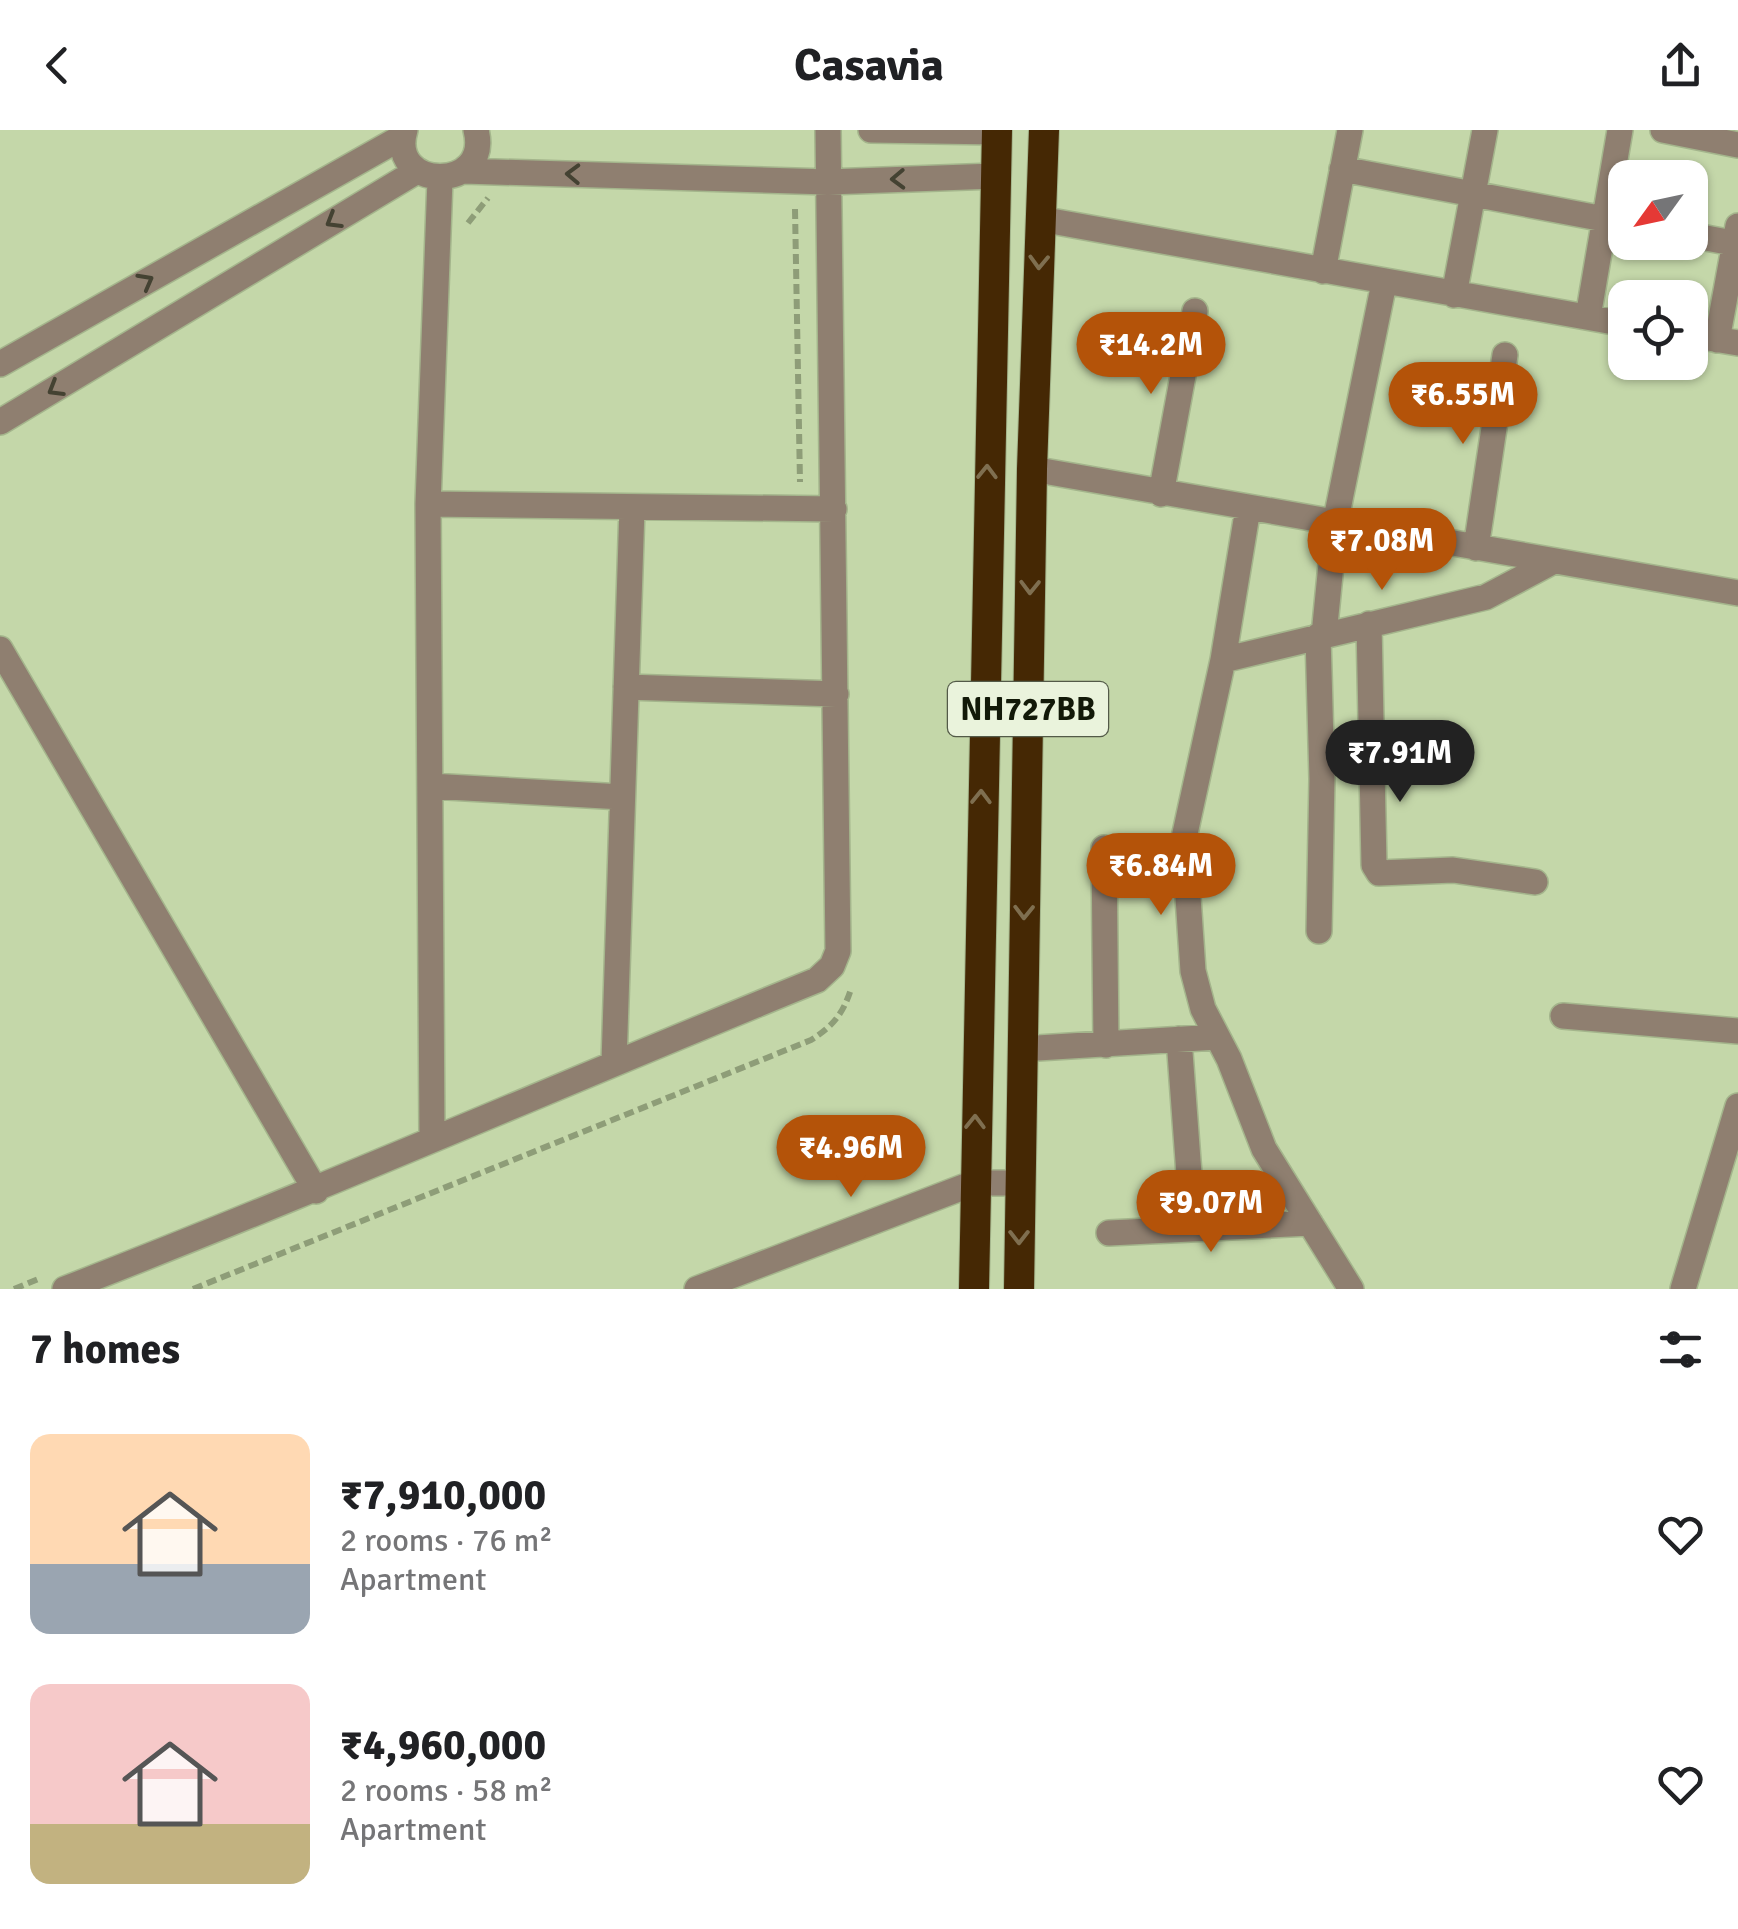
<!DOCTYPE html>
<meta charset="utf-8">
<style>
body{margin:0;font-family:Signika,sans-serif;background:#f2f2f2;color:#202124;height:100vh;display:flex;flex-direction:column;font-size:38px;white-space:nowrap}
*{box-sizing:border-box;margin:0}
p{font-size:32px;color:#757577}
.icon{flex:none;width:55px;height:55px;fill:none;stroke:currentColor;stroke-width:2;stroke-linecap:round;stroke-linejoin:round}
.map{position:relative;height:1159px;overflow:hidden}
.details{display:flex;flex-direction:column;background:#fff;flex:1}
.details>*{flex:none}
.needle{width:65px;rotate:237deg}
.tools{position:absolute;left:1608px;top:30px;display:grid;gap:20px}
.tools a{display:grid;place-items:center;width:100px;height:100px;border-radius:20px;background:#fff;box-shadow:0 2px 8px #0004;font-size:50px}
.price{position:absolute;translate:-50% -85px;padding:0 22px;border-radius:35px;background:#b45309;color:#fff;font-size:32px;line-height:65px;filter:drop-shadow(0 2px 5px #0008)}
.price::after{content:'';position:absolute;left:50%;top:60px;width:30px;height:22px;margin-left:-15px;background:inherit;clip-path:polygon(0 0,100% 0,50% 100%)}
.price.on{background:#222;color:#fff}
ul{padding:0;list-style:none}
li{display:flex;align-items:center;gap:30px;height:250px;padding:0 30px}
li span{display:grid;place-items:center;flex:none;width:280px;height:200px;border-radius:20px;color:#555}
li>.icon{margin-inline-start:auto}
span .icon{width:120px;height:120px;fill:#fffc;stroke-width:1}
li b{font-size:42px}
h2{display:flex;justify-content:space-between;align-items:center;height:120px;padding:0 30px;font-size:42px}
header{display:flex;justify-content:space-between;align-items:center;height:130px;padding:0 30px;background:#fff;font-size:45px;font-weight:700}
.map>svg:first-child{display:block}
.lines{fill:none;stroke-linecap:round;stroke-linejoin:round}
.minor-casing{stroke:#a4b58c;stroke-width:28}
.highway-casing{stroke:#a4b58c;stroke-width:32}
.path{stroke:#8e9d78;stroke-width:6;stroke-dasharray:10 5;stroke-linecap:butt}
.minor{stroke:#8f7f70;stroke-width:25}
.highway{stroke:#452804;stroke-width:30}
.oneway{stroke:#444232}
.oneway2{stroke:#7f6f50}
.labels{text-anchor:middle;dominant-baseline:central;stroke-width:10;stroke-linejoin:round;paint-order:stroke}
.shield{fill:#eaf3dc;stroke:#535a48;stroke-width:2.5}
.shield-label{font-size:32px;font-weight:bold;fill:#121908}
</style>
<header><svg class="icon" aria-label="back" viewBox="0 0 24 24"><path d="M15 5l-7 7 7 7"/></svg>Casavia<svg class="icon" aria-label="share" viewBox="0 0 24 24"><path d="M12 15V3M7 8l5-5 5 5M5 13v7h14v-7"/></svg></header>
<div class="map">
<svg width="1738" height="1159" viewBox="0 0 1738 1159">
<rect width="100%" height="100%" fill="#c4d7a9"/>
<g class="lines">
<defs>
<path id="minor" d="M405,0C387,61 492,63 476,0
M871,0L997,2
M1663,0L1738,15
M1342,39L1625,93
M464,41L828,52L995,46
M1040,89L1625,194
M1690,105L1738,114
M1323,141L1350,0
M1454,165L1485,0
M1588,187L1620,0
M1690,205L1738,213
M1717,210L1738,96
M0,234L402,7
M0,292L417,41
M1032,339L1738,463
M1161,364L1195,181
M428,374L834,379
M1248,378L1223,530L1184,708L1193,841L1203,879L1229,929L1264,1019L1351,1159
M1476,418L1505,225
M1369,494L1374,735L1379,743L1453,740L1535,752
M1324,505L1335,394L1384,153
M1318,506L1322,649L1319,801
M0,519L316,1061
M1223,530L1486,467L1554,431
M626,557L836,564
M430,656L622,667
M1104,718L1106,915
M1563,886L1738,901
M1179,909L1193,1098
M1021,919L1217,907
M614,933L632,378
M432,1007L428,374L440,49
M1109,1103L1310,1093
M65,1159C318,1061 566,952 817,850L832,836L838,821L828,0
M697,1159L974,1053H1019
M1683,1159L1738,976"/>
<path id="highway" d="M974,1159L997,0
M1019,1159L1032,339L1044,0"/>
</defs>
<use href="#minor" class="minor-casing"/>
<use href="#highway" class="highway-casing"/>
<path class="path" d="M795,79L800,352
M468,93L488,68
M14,1159L41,1148
M193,1159L811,910C833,896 843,884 851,859"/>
<use href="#minor" class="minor"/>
<use href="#highway" class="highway"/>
</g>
<defs><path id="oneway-chevron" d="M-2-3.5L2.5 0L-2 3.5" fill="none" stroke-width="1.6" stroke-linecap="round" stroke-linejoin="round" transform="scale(2.5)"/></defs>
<g class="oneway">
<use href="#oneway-chevron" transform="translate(573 44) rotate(-178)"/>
<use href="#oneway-chevron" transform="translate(898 49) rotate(178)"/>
<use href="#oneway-chevron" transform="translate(333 91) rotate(149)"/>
<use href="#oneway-chevron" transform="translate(146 151) rotate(-29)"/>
<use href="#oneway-chevron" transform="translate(55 259) rotate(149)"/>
</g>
<g class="oneway2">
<use href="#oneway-chevron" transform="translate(1039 132) rotate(92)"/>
<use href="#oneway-chevron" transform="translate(987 342) rotate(-89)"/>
<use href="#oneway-chevron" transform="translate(1030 457) rotate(91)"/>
<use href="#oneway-chevron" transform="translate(981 667) rotate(-89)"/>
<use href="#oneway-chevron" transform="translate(1024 782) rotate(91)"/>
<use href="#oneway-chevron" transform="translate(975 992) rotate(-89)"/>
<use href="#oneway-chevron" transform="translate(1019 1107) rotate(90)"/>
</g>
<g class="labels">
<rect class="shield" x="948" y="552" width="160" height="54" rx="8"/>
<g class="shield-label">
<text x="1028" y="579">NH727BB</text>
</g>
</g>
</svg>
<div class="tools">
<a><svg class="needle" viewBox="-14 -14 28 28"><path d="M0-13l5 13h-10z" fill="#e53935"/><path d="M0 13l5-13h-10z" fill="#757577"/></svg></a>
<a><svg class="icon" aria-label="locate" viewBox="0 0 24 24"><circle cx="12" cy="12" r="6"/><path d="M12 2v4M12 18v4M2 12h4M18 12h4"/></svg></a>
</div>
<b class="price" style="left:1151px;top:267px">₹14.2M</b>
<b class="price" style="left:1463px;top:317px">₹6.55M</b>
<b class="price" style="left:1382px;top:463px">₹7.08M</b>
<b class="price on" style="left:1400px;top:675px">₹7.91M</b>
<b class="price" style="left:1161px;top:788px">₹6.84M</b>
<b class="price" style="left:851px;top:1070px">₹4.96M</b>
<b class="price" style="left:1211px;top:1125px">₹9.07M</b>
</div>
<section class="details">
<h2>7 homes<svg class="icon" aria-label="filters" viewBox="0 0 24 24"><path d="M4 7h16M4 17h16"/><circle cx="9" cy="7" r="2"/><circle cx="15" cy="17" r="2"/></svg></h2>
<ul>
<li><span style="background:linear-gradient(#ffd9b3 65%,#9aa5b1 0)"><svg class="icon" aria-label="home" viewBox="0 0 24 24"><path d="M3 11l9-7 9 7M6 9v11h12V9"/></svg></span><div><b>₹7,910,000</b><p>2 rooms · 76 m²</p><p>Apartment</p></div><svg class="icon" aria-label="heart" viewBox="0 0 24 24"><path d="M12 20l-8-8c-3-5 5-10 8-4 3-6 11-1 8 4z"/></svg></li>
<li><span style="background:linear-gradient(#f6c9c9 70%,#c2b280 0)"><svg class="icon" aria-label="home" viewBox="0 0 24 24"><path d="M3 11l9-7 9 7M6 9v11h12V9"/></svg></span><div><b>₹4,960,000</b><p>2 rooms · 58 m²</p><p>Apartment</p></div><svg class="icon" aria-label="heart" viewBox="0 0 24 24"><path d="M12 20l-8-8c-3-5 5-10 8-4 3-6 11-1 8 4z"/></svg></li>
</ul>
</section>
